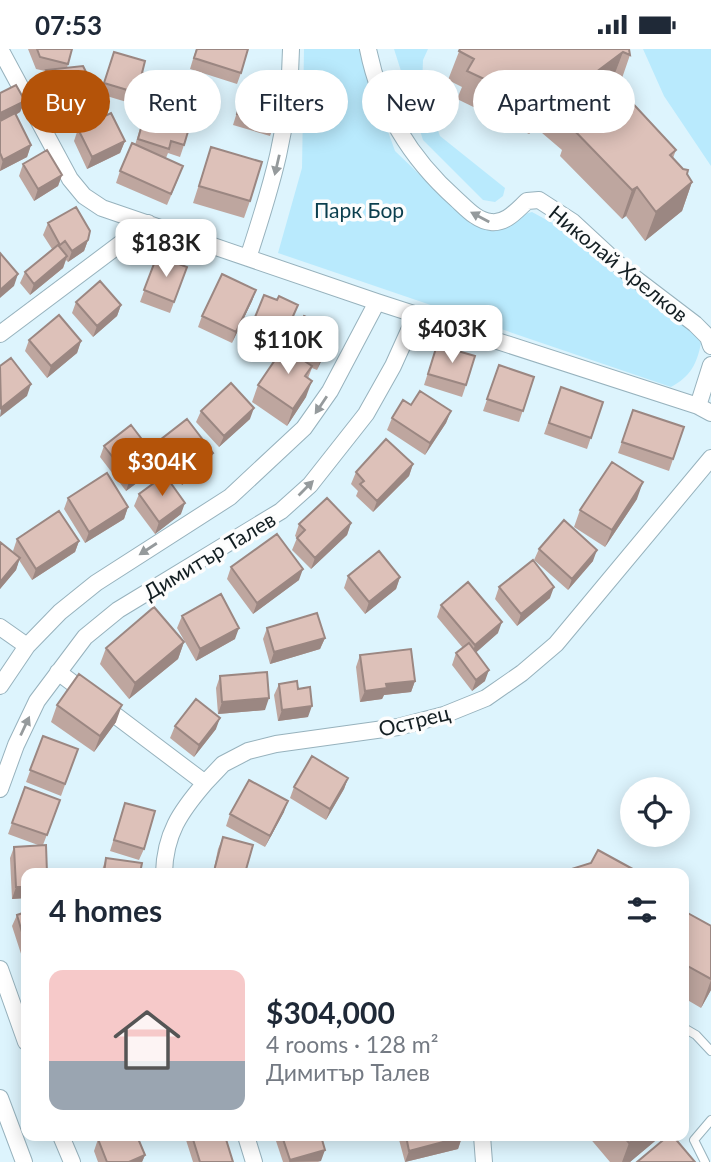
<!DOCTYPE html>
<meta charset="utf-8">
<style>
body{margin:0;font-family:Lato,sans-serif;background:#f2f2f3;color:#1f2937;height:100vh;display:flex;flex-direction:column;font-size:26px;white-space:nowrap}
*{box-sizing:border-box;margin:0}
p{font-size:23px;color:#747a83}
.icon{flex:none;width:38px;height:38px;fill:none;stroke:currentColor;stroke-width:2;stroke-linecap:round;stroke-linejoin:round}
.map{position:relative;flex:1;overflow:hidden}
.panel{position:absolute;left:21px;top:819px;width:668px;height:273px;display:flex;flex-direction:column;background:#fff;border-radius:14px;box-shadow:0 4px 18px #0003}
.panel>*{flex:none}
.guide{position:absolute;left:21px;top:21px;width:670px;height:63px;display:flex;gap:14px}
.buttons{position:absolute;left:620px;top:728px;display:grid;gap:14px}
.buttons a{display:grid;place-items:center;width:70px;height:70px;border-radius:50%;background:#fff;box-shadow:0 4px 18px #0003;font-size:35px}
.price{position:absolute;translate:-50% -60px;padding:0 16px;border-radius:14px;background:#fff;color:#222;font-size:23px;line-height:46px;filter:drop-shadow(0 2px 4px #0008)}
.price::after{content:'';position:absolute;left:50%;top:42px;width:21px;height:16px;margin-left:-10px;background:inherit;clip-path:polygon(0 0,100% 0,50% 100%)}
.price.on{background:#b45309;color:#fff}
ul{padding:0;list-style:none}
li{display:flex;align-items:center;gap:21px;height:175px;padding:0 28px}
li span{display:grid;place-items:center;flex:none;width:196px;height:140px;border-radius:14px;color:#555}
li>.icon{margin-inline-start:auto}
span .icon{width:84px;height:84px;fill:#fffc;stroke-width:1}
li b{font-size:30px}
h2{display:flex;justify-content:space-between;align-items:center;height:84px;padding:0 28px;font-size:30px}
.tag{padding:0 24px;border-radius:32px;background:#fff;box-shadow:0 4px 18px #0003;font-size:24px;line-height:63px}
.tag.on{background:#b45309;color:#fff}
.status{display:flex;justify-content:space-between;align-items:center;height:49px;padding:0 35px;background:#fff;direction:ltr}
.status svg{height:19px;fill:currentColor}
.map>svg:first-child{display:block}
.green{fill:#b9eafd}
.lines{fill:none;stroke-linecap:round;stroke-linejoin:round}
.service-casing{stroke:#97b2bd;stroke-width:10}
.minor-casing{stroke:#97b2bd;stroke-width:18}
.service{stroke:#fff;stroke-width:8}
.minor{stroke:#fff;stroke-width:16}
.wall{fill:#bea69f}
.shaded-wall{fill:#9b8782}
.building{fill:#ddc1b9;stroke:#9b8782;stroke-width:2}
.oneway{fill:#959a9c}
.labels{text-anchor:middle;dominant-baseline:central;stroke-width:7;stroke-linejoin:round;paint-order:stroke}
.park-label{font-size:21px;fill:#0c3f4e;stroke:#fdfdfd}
.street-label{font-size:21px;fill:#131e22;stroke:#fdfdfd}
</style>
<div class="status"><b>07:53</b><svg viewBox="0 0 49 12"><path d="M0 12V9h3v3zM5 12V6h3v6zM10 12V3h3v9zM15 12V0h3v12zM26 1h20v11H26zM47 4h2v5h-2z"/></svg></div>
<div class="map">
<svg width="711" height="1113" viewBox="0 0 711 1113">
<rect width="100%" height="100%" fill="#ddf4fd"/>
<path class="green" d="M304,0H362V10L395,102L471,175L505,180L525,165L532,163L576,187L689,278L701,294C697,315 690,328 671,338L278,204L302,119Z
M394,0H428L423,11L422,39L440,87L505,139L503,147L495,153L483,151L423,91Z
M643,0H711V117L664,47Z"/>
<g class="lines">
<defs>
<path id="service" d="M684,979L696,986L711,1002
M705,1113L694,1091L711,1071"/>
<path id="minor" d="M0,0L70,130L84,147L102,159L377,253L698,357L711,364
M368,0C380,60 411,110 456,150C466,159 477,172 491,173C506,175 517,161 527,152L539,151L573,173L628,224L695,275L708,288L711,297
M248,209C272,136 290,77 291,0
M0,285L148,174
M698,357L711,316
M0,578L27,597
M58,623L205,734L223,715L248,702L276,695L398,678L444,666L486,649L522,624L556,595L711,409
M0,637L27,597L60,563L96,534L230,448L304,379L330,342L377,253
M0,740L16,696L37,652L85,588L118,561L281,462L310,436L366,365L393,317L416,266
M164,824C165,785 180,763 205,734
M0,920L26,993
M0,1049L24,1113
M61,1087L72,1113
M246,1087L254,1113
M482,1087L484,1113"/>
</defs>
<use href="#service" class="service-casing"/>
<use href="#minor" class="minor-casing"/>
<use href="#service" class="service"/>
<use href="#minor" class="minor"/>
</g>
<path class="wall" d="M28,0H72L67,19L103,56L99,67L67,84L41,33L45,22L36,20Z
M196,0L241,24L237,35L190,20Z
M460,0H629L630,6L620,35L613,32L676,101L673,109L687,125L692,133L682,162L645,192L626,167L622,170L560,107L562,101L535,78L529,85L457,50L462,38L448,31Z
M114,3L142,24L144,46L140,57L100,45Z
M0,44L25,52L20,63L16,66L31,96L27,108L0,122Z
M243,44L274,76L270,87L233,76Z
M149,50L184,96L180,108L168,104L166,109L179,128L167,156L116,134L120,122L135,96Z
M78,80L125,92L120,104L87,120L74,92Z
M211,98L250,152L244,169L193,154Z
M23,115L62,126L58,137L34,152L19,127Z
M48,174L88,191L84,202L68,213L66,211L63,219L30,246L20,234L25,223L52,200L43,186Z
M157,207L187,218L170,264L140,253Z
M256,241L252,252L232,294L198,278L202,267Z
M76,253L121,256L117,267L93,288L72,264Z
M294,267L282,295L272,290L271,294L249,284L253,273Z
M334,282L317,321L312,319L308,329L306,348L287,377L252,353L258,336L291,294Z
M29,291L81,292L77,304L47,329L25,302Z
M437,296L466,336L462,348L424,336Z
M499,316L534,328L519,373L483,362Z
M561,338L603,353L587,400L544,385Z
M633,361L684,378L669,422L618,404Z
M201,362L250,370L219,398L196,373Z
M451,362L446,374L425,406L387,381L392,369Z
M160,391L209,415L182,436L156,402Z
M104,397L157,410L153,422L126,442L100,408Z
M413,415L409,427L373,463L356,447L358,442L351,435L356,423Z
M139,445L181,465L155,485L134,457Z
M68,449L128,458L124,470L85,494L64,460Z
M637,450L605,498L574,478L580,461Z
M351,474L347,486L311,520L292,501L297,489L295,487L299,475Z
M17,490L79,492L75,503L32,531L19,511L16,521L0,540V493L16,506L13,502Z
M539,500L593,512L568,541L534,511Z
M231,518L299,531L253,565L227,530Z
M348,527L400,528L396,540L365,565L344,539Z
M499,538L550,549L517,577L495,550Z
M441,556L498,584L476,603L485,632L472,642L452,616L456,604L463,599L437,568Z
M182,567L235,590L196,612L177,579Z
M267,579L325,589L320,600L270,615L263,590Z
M184,593L178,610L129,650L100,615L106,599Z
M360,606L415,632L411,643L384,646L382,650L360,653L356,618Z
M220,627L265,661L218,665L216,639Z
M279,635L298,640L308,668L278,672L274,646Z
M57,656L116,673L94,703L51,673Z
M175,677L216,680L194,708L170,689Z
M43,687L78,700L61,747L26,733Z
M348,729L344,740L326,771L290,749L294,738Z
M25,738L60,751L43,796L26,824V849L12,850L10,809L14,798L38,796L8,785Z
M125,754L144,800L139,811L110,802Z
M284,763L265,798L226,777L230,765Z
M223,788L245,824H213L218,800Z
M106,809L140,824H101Z
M684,862L711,877V941L701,959L684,949Z
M26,863V910L23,911L12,877L17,866Z
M188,1087H225L233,1113H193L186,1091Z
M276,1087H321V1112L318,1113H283L275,1089Z
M398,1087H462V1088L458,1100L405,1113Z
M588,1087H661L630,1113H610Z
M98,1090L145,1106L142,1113H98L94,1102Z"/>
<path class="shaded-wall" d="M623,3L612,32L584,53L595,24Z
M546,49L535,78L529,85L540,56Z
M25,52L20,63L0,74V64Z
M103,56L99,67L67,84L72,72Z
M125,92L120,104L87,120L92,108Z
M31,96L27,108L0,122L3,111Z
M62,126L58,137L34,152L38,140Z
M692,133L682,162L645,192L656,163Z
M637,138L626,167L622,170L632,141Z
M88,191L84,202L68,213L72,202Z
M67,207L63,219L30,246L34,235Z
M18,225L14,237L0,249V241Z
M256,241L252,252L232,294L236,283Z
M121,256L117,267L93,288L97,277Z
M334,282L330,294L317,321L321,310Z
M81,292L77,304L47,329L51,317Z
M312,332L306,348L287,377L293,360Z
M31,335L27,347L0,368L1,359Z
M254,359L250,370L219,398L224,387Z
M451,362L446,374L425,406L430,394Z
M213,404L209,415L182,436L186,424Z
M157,410L153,422L126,442L130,430Z
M413,415L409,427L373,463L377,452Z
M643,433L637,450L605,498L612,481Z
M185,454L181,465L155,485L159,473Z
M128,458L124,470L85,494L89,483Z
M351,474L347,486L311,520L315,509Z
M79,492L75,503L32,531L36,520Z
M597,501L593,512L568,541L572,530Z
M20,509L16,521L0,540V533Z
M303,520L299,531L253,565L257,554Z
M400,528L396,540L365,565L369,553Z
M554,538L550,549L517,577L521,565Z
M502,573L498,584L471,608L475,596Z
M239,579L235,590L196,612L200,600Z
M325,589L320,600L270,615L274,603Z
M184,593L178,610L129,650L135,634Z
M489,621L485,632L472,642L476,631Z
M415,632L411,643L384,646L382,650L360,653L365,642L386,635Z
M269,649L265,661L218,665L222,653Z
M122,656L116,673L94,703L100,687Z
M312,657L308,668L278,672L282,661Z
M220,669L216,680L194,708L199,696Z
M348,729L344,740L326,771L330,760Z
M288,752L284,763L265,798L270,787Z
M16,838H26V849L12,850Z
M711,931V941L701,959Z
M638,1087H661L630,1113H622L629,1094Z
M462,1088L458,1100L405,1113L409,1102Z
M325,1101L321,1112L289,1113L290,1111Z
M145,1106L142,1113H129Z"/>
<path class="building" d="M37,0H72L68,15L40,8Z
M197,0H248L241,24L194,9Z
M460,0H629L630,6L623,3L595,24L604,34L612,32L676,101L670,106L683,120L688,121L687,125L692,133L656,163L637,138L632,141L571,78L574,73L546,49L540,56L467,22L474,10L459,2Z
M114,3L145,12L142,24L150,26L144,46L104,34Z
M83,17L103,56L72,72L46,21Z
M16,36L25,52L0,64V44Z
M243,44L280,55L274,76L237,65Z
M162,49L195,59L184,96L171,92L169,100L138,90L149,50L161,54Z
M15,64L31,96L3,111L0,104V72Z
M111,64L125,92L92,108L78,80Z
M132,94L183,117L171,145L120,122Z
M211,98L262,113L250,152L199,137Z
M47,101L62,126L38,140L23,115Z
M76,158L90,182L88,191L72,202L65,192L60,196L48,174Z
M58,196L67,207L34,235L25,223Z
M0,204L18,225L0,241Z
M157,207L187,218L174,253L144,241Z
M222,225L256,241L236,283L202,267Z
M100,232L121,256L97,277L76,253Z
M264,246L277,251L279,247L298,256L286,283L276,279L275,282L253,273Z
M59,266L81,292L51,317L29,291Z
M304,267L334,282L321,310L291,294Z
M288,292L307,305L303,311L312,317L305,327L312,332L293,360L258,336Z
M437,296L475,307L466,336L428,325Z
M11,309L31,335L1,359L0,317Z
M499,316L534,328L523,362L487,350Z
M231,334L254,359L224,387L201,362Z
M561,338L603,353L591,389L549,374Z
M420,342L451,362L430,394L392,369L403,351L411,356Z
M633,361L684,378L673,410L622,393Z
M187,370L213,404L186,424L160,391Z
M131,376L157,410L130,430L104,397Z
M386,390L413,415L377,452L360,435L364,432L356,423Z
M612,413L643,433L612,481L580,461Z
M107,424L128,458L89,483L68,449Z
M165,426L185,454L159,473L139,445Z
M327,449L351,474L315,509L297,489L305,481L299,475Z
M59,462L79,492L36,520L17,490Z
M564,471L597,501L572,530L539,500Z
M277,485L303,520L257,554L231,518Z
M0,493L20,509L0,533Z
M379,502L400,528L369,553L348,527Z
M533,511L554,538L521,565L499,538Z
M468,533L502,573L475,596L441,556Z
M221,545L239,579L200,600L182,567Z
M154,558L184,593L135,634L106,599Z
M317,564L325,589L274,603L267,579Z
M469,594L489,621L476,631L456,604Z
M411,600L415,632L386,635L387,639L365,642L360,606Z
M267,623L269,649L222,653L220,627Z
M79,625L122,656L100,687L57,656Z
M297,632L298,640L310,638L312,657L282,661L279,635Z
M196,650L220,669L199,696L175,677Z
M43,687L78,700L65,735L30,721Z
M312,707L348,729L330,760L294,738Z
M249,731L288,752L270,787L230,765Z
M25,738L60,751L47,786L12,774Z
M125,754L155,762L144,800L114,791Z
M223,788L253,796L245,824H222L214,822Z
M46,796L47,824H26V838H16L14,798Z
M598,801L640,824H564L565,822L591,814Z
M106,809L142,814L140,824H104Z
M684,862L711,877V930L684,915Z
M26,863V897L17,866Z
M106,1087H137L145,1106L129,1113H107L98,1090Z
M192,1087H225L233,1113H200Z
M282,1087H321L325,1101L290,1111Z
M406,1087H462V1088L409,1102Z
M623,1087H638L629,1094Z
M668,1087H673L695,1113H637Z"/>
<defs><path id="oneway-solid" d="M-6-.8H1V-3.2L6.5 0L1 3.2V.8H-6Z" transform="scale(1.75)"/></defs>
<g class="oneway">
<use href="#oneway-solid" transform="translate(277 116) rotate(103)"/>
<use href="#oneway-solid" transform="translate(480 168) rotate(-152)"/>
<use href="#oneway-solid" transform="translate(321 356) rotate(124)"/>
<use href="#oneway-solid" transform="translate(306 439) rotate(-45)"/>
<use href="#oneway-solid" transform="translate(148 500) rotate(147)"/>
<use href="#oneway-solid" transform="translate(25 677) rotate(-65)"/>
</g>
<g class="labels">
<g class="park-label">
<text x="359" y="160">Парк Бор</text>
</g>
<g class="street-label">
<text transform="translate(619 214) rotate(39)">Николай Хрелков</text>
<text transform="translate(209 506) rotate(-31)">Димитър Талев</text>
<text transform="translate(414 671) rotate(-14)">Острец</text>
</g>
</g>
</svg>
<div class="buttons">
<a><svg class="icon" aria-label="locate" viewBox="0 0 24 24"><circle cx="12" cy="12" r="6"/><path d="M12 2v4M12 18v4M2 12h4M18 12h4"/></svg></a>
</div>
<b class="price" style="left:166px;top:230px">$183K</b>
<b class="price" style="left:452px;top:316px">$403K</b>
<b class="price" style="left:288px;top:327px">$110K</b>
<b class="price on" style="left:162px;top:449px">$304K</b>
<div class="guide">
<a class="tag on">Buy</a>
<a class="tag">Rent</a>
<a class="tag">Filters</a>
<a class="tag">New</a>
<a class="tag">Apartment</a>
</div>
<section class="panel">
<h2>4 homes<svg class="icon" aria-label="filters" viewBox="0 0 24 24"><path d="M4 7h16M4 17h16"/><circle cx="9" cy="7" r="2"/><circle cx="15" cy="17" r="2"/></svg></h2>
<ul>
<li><span style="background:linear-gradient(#f6c9c9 65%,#9aa5b1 0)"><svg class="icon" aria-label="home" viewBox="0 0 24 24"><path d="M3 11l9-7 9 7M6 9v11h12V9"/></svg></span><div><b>$304,000</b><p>4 rooms · 128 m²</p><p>Димитър Талев</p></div></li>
</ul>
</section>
</div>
